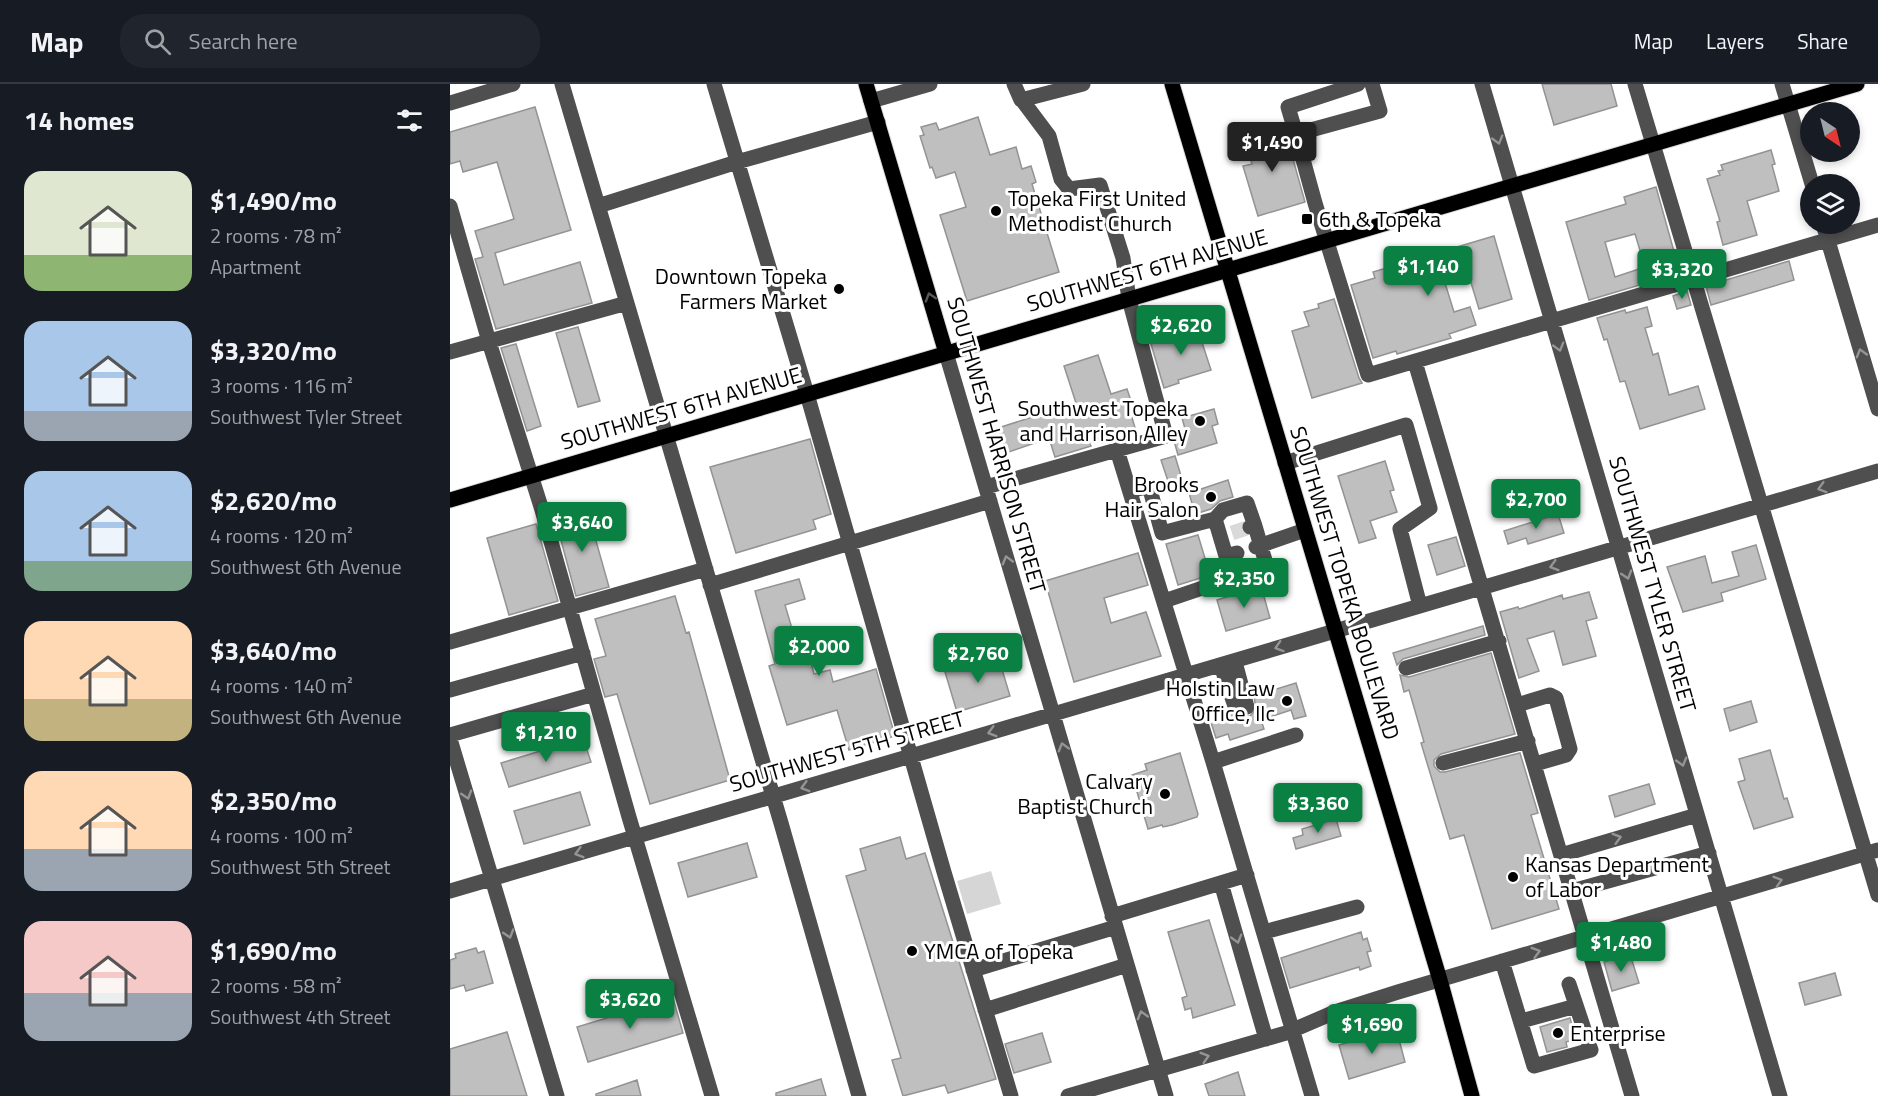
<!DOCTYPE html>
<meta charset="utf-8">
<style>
body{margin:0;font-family:"Titillium Web",sans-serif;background:#20242c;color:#f1f3f6;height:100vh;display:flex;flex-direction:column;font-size:22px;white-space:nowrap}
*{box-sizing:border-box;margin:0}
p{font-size:20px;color:#9ea1a6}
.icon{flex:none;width:33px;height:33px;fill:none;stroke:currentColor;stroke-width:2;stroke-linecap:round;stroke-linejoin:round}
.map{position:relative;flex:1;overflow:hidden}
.sheet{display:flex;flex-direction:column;background:#171b24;width:450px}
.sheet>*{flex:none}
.needle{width:39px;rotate:145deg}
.tools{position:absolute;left:1350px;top:18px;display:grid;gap:12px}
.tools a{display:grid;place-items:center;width:60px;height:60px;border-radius:50%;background:#171b24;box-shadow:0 3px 9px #0003;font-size:30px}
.price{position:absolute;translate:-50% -51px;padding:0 14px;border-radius:6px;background:#0b8043;color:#fff;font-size:20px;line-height:39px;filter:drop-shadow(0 2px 3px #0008)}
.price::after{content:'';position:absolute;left:50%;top:36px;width:18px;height:14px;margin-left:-9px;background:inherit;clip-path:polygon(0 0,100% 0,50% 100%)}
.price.current{background:#222;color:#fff}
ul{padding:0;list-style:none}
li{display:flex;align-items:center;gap:18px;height:150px;padding:0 24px}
li span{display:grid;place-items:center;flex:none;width:168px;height:120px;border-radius:18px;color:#555}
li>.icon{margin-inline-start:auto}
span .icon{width:72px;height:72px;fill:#fffc;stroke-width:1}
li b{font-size:26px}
h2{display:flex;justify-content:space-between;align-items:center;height:72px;padding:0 24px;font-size:26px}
header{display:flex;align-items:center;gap:36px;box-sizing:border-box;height:84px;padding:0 30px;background:#171b24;border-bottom:2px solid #363941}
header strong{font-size:28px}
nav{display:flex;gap:33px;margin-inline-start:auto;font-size:21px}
.search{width:420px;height:54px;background:#20242c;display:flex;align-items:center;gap:15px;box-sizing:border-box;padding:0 21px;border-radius:24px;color:#9ea1a6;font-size:22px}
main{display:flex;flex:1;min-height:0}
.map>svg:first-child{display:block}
.green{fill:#d6d6d6}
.building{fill:#bfbfbf;stroke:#939393;stroke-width:1.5;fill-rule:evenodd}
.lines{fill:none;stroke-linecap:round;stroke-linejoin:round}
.minor-tunnel{stroke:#d9d9d9;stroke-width:15;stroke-dasharray:15 8;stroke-linecap:butt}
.major-casing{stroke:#dbdbdb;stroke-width:17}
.minor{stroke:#4f4f4f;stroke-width:15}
.major{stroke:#000;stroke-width:15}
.oneway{stroke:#959595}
.oneway2{stroke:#595959}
.poi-dot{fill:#000;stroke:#fff;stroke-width:2}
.labels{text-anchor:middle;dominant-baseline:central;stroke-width:6;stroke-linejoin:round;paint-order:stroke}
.poi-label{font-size:22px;fill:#000;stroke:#fff;text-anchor:start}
.street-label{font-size:22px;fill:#000;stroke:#fff}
</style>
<header>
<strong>Map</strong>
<div class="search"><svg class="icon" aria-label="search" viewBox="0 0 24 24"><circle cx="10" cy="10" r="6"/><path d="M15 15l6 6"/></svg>Search here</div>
<nav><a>Map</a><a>Layers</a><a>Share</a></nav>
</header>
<main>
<section class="sheet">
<h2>14 homes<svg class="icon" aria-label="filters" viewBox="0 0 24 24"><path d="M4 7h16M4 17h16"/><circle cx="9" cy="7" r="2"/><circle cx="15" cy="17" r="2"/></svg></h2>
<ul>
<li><span style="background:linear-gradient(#dfe7d0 70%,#8fb573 0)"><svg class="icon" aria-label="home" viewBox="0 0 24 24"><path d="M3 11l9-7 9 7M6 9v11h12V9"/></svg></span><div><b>$1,490/mo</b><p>2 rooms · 78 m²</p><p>Apartment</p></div></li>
<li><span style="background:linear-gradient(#a9c7e8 75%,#9aa5b1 0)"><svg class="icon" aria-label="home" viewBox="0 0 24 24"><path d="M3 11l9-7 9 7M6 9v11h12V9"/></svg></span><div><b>$3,320/mo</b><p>3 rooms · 116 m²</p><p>Southwest Tyler Street</p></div></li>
<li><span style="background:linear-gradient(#a9c7e8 75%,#7fa58c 0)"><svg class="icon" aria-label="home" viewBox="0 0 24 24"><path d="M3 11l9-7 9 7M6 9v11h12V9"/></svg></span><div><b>$2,620/mo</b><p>4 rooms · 120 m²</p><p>Southwest 6th Avenue</p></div></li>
<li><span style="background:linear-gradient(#ffd9b3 65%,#c2b280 0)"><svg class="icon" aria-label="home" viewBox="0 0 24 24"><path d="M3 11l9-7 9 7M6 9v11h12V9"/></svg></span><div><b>$3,640/mo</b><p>4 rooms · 140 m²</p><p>Southwest 6th Avenue</p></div></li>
<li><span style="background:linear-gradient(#ffd9b3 65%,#9aa5b1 0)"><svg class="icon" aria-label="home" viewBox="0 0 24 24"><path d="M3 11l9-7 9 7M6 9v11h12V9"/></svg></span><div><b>$2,350/mo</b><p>4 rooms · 100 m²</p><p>Southwest 5th Street</p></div></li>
<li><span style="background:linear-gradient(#f6c9c9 60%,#9aa5b1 0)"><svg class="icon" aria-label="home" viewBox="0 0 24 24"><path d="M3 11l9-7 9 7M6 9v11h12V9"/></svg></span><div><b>$1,690/mo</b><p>2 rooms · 58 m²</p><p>Southwest 4th Street</p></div></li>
</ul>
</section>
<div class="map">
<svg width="1428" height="1012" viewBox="0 0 1428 1012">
<rect width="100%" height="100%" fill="#fff"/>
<path class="green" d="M541,787L551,820L517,830L507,797Z"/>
<path class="building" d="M1092,0H1161L1167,22L1104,41Z
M85,23L121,146L45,169L54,201L130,178L142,219L46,245L25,175L33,173L25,147L64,135L47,78L13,88L10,77L0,80V48Z
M528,33L540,71L566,63L572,85L581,82L586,98L582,100L609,188L517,217L490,131L516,123L505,88L486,94L482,83L480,84L470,52L474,51L471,43L486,39L489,46Z
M829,42L837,69L841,68L855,118L808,132L793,82L802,80L794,52Z
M1321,66L1325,80L1322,81L1329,107L1297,117L1307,151L1273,161L1267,138L1270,137L1257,95L1270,91L1268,87L1273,86L1271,81Z
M1206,103L1230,189L1139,216L1116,138L1176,120L1174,113ZM1185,150L1195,183L1165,193L1155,158Z
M1044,152L1062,215L1029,225L1019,192L995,199L1004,228L1020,223L1026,241L999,250L1001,254L947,270L946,267L923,274L901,201L925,194L923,188Z
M1339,177L1344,196L1261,221L1256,202Z
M1237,207L1241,221L1227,225L1223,212Z
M884,215L909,294L912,299L862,314L842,247L859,242L854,228L869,224L868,220Z
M1197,223L1202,242L1195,244L1203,271L1208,269L1219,311L1248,302L1255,325L1190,345L1175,297L1170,298L1157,255L1154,256L1147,234L1175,226L1176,229Z
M746,240L761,286L728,296L729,299L714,304L701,260L716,256L714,250Z
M128,243L150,317L128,323L106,249Z
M66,260L91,342L77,347L51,264Z
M648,271L661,310L677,305L684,326L680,327L686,347L675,351L673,346L639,358L641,362L605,373L599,354L556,369L548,344L626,319L614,282Z
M764,325L768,340L762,342L767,359L728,371L724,357L737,352L732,334Z
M360,355L381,430L363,436L366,445L286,469L260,383Z
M725,372L732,395L719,400L711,376Z
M935,377L944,406L940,407L947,428L920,437L926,454L909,459L888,392Z
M778,396L783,413L770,417L761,425L745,430L739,409Z
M137,425L159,503L126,512L105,434Z
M1108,430L1114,449L1078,460L1076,454L1058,460L1054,447Z
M86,440L108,517L59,531L37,454Z
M748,451L760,491L728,501L716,460Z
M1006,453L1015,482L987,491L978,461Z
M1306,461L1316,495L1271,509L1273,517L1233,528L1217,483L1255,472L1262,499L1289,492L1282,468Z
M688,469L698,501L654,514L661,539L696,528L711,572L624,598L595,497Z
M349,495L355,515L335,521L343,548L353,546L364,590L380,586L383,598L426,585L445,652L399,666L387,626L337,641L319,582L325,580L305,507Z
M811,502L820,534L776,547L767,516Z
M1139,508L1147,534L1136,537L1146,572L1113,581L1104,547L1077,555L1089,587L1069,594L1050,528L1068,523L1069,525L1112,511L1113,515Z
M225,512L236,549L239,548L280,696L200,720L167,610L155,613L144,575L156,572L145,535Z
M1033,542L1035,551L953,575L947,581L943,569Z
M1041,569L1065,650L991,670L984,676V682L990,688H995L1070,669L1088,729L1081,731L1109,825L1042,845L1014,751L1000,755L971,659L974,658L959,606L954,608L950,591L959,593Z
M548,572L560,612L507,628L495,588Z
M846,599L856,632L844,635L841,626L811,636L814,645L780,656L778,650L766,654L757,626L774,621L775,627L784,634L800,632L806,625L804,612Z
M1301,617L1307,638L1280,647L1274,625Z
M133,654L141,678L59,703L51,679Z
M1320,666L1334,715L1337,714L1343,733L1304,745L1288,698L1295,696L1289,675Z
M730,669L748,730L747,733L722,741L713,743L712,741L698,745L682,691L697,686L695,680Z
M1199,700L1205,720L1165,733L1159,712Z
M130,708L140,741L74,760L64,727Z
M886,735L891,752L846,765L843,754L853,751L852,745Z
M450,753L456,775L475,769L546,995L498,1009L495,1001L453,1012L442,976L451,974L396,792L416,786L410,765Z
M297,759L307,793L238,813L228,779Z
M759,836L785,921L743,934L741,924L735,926L732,914L737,912L718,848Z
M911,848L913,856L917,854L921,867L917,868L921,882L910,886L909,883L840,904L831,874Z
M26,864L28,869L34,867L43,899L16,907L14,901L0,905V876L6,874L5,870Z
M1180,870L1189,899L1162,907L1154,878Z
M1385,889L1391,911L1355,921L1349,899Z
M223,914L233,949L138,978L127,943Z
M1120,934L1126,955L1116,958L1117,963L1097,968L1090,943Z
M57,948L77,1012H0V965Z
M947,948L955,978L899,995L889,961L913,954L914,958Z
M592,949L601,978L564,989L555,960Z
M788,988L795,1012H759L755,1000Z
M371,995L376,1012H326V1009Z
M187,996L191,1012H146V1010Z"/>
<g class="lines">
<path class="minor-tunnel" d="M782,449L800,443
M794,490L811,484"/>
<defs>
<path id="major" d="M416,0L496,269
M722,0L990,896L1022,1012
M0,416L1407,0"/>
</defs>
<use href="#major" class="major-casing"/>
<path class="minor" d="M112,0L331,739L409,1012
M264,0L357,310L494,788L561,1012
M564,0L571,16L633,0
M922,0L930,27L846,50L865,119L918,291L1428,141
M1032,0L1330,1012
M1185,0L1428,811
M1332,0L1362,100
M421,17L480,0
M0,19L63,0
M846,50L838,23L908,0
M0,122L40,261L92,426L179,733L262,1012
M148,122L287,78L428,38
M1373,140L1428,325
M0,268L177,219
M496,269L716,1012
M965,278L1182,1012
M667,366L763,678L862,1012
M835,379L956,341L980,424L950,445L970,522
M536,403L716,352L679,215L673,174L650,101L619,105L611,95L599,52L572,16
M680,407L699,402L712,449L765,435L776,472L787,469
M765,435L773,426L797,419L805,442
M800,443L805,442L817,483L811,484
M806,463L855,446
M260,501L540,417
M714,517L782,494L776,472
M0,558L256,485
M785,578L797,623
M771,582L786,625
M956,584L1049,557
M0,606L133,569
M1067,621L1100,611L1106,614L1120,665L1116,671L1085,680
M0,651L144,610
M0,655L107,1012
M763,678L846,651
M993,679L1078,657
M1111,771L1247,731
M771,799L816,955
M0,807C476,667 953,529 1428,387
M1122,807L1259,769
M662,832L797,791
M814,848L907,823
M1052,877L1084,982L1141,966L1119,900
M523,886L666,843
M535,926L677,881
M1071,937L1126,922
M618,1012L836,949L885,928L948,908L1428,766"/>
<use href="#major" class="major"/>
</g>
<defs><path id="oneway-chevron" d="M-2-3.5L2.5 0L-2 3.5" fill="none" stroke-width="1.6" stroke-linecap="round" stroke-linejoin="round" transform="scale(1.5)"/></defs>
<g class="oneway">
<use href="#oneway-chevron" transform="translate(1048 56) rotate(74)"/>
<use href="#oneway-chevron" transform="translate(1109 263) rotate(74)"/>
<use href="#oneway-chevron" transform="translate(1411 269) rotate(-106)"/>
<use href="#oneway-chevron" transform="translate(1372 404) rotate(164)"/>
<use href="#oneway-chevron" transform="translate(557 476) rotate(-106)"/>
<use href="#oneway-chevron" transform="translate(1104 482) rotate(164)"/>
<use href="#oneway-chevron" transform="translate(1177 491) rotate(73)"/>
<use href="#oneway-chevron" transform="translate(829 563) rotate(162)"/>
<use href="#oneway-chevron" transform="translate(542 648) rotate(164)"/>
<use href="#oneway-chevron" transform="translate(613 663) rotate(-106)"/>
<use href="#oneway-chevron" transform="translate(1232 678) rotate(74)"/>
<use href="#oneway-chevron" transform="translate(355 703) rotate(164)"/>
<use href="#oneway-chevron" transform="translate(17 711) rotate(73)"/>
<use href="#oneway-chevron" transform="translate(1167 754) rotate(-16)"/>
<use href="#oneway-chevron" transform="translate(129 769) rotate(164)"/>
<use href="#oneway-chevron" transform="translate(1328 797) rotate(-17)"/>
<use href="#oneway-chevron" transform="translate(59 850) rotate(73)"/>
<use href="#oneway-chevron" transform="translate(787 855) rotate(74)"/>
<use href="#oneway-chevron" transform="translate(1086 868) rotate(-16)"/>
<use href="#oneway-chevron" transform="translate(692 931) rotate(-106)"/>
<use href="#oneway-chevron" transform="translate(755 973) rotate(-17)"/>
</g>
<use class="oneway2" href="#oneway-chevron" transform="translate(480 213) rotate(-107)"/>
<g class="poi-dot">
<circle cx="546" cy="127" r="6"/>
<rect x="851" y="129" width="12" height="12" rx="3"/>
<circle cx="389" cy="205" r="6"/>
<circle cx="750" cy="337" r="6"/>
<circle cx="761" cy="413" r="6"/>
<circle cx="837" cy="617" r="6"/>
<circle cx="715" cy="710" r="6"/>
<circle cx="1063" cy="793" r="6"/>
<circle cx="462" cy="867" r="6"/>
<circle cx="1108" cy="949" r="6"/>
</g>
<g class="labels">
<g class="poi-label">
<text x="558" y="114">Topeka First United<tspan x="558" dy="25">Methodist Church</tspan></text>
<text x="869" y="135">6th &amp; Topeka</text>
<text x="377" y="192" text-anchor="end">Downtown Topeka<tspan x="377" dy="25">Farmers Market</tspan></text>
<text x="738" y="324" text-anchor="end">Southwest Topeka<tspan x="738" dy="25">and Harrison Alley</tspan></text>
<text x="749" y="400" text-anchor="end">Brooks<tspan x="749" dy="25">Hair Salon</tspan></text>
<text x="825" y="604" text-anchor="end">Holstin Law<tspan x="825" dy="25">Office, llc</tspan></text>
<text x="703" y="697" text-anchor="end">Calvary<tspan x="703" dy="25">Baptist Church</tspan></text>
<text x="1075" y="780">Kansas Department<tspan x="1075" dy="25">of Labor</tspan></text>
<text x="474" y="867">YMCA of Topeka</text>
<text x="1120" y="949">Enterprise</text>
</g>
<g class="street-label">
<text transform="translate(697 186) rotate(-16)">SOUTHWEST 6TH AVENUE</text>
<text transform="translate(231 324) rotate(-16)">SOUTHWEST 6TH AVENUE</text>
<text transform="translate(547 361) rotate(74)">SOUTHWEST HARRISON STREET</text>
<text transform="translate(895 499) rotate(73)">SOUTHWEST TOPEKA BOULEVARD</text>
<text transform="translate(1203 500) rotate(74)">SOUTHWEST TYLER STREET</text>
<text transform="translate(397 667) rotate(-16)">SOUTHWEST 5TH STREET</text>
</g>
</g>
</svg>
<div class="tools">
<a><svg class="needle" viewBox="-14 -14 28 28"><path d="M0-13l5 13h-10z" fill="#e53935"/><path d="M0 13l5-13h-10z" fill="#9ea1a6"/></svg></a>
<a><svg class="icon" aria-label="layers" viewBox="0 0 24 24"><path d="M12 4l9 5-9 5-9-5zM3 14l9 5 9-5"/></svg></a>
</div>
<b class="price current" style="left:822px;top:89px">$1,490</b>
<b class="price" style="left:978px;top:213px">$1,140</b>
<b class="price" style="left:1232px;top:216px">$3,320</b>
<b class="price" style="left:731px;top:272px">$2,620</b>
<b class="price" style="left:1086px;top:446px">$2,700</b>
<b class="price" style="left:132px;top:469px">$3,640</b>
<b class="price" style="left:794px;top:525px">$2,350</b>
<b class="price" style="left:369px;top:593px">$2,000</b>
<b class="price" style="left:528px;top:600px">$2,760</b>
<b class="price" style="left:96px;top:679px">$1,210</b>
<b class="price" style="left:868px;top:750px">$3,360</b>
<b class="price" style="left:1171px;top:889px">$1,480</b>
<b class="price" style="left:180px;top:946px">$3,620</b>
<b class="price" style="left:922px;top:971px">$1,690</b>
</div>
</main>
